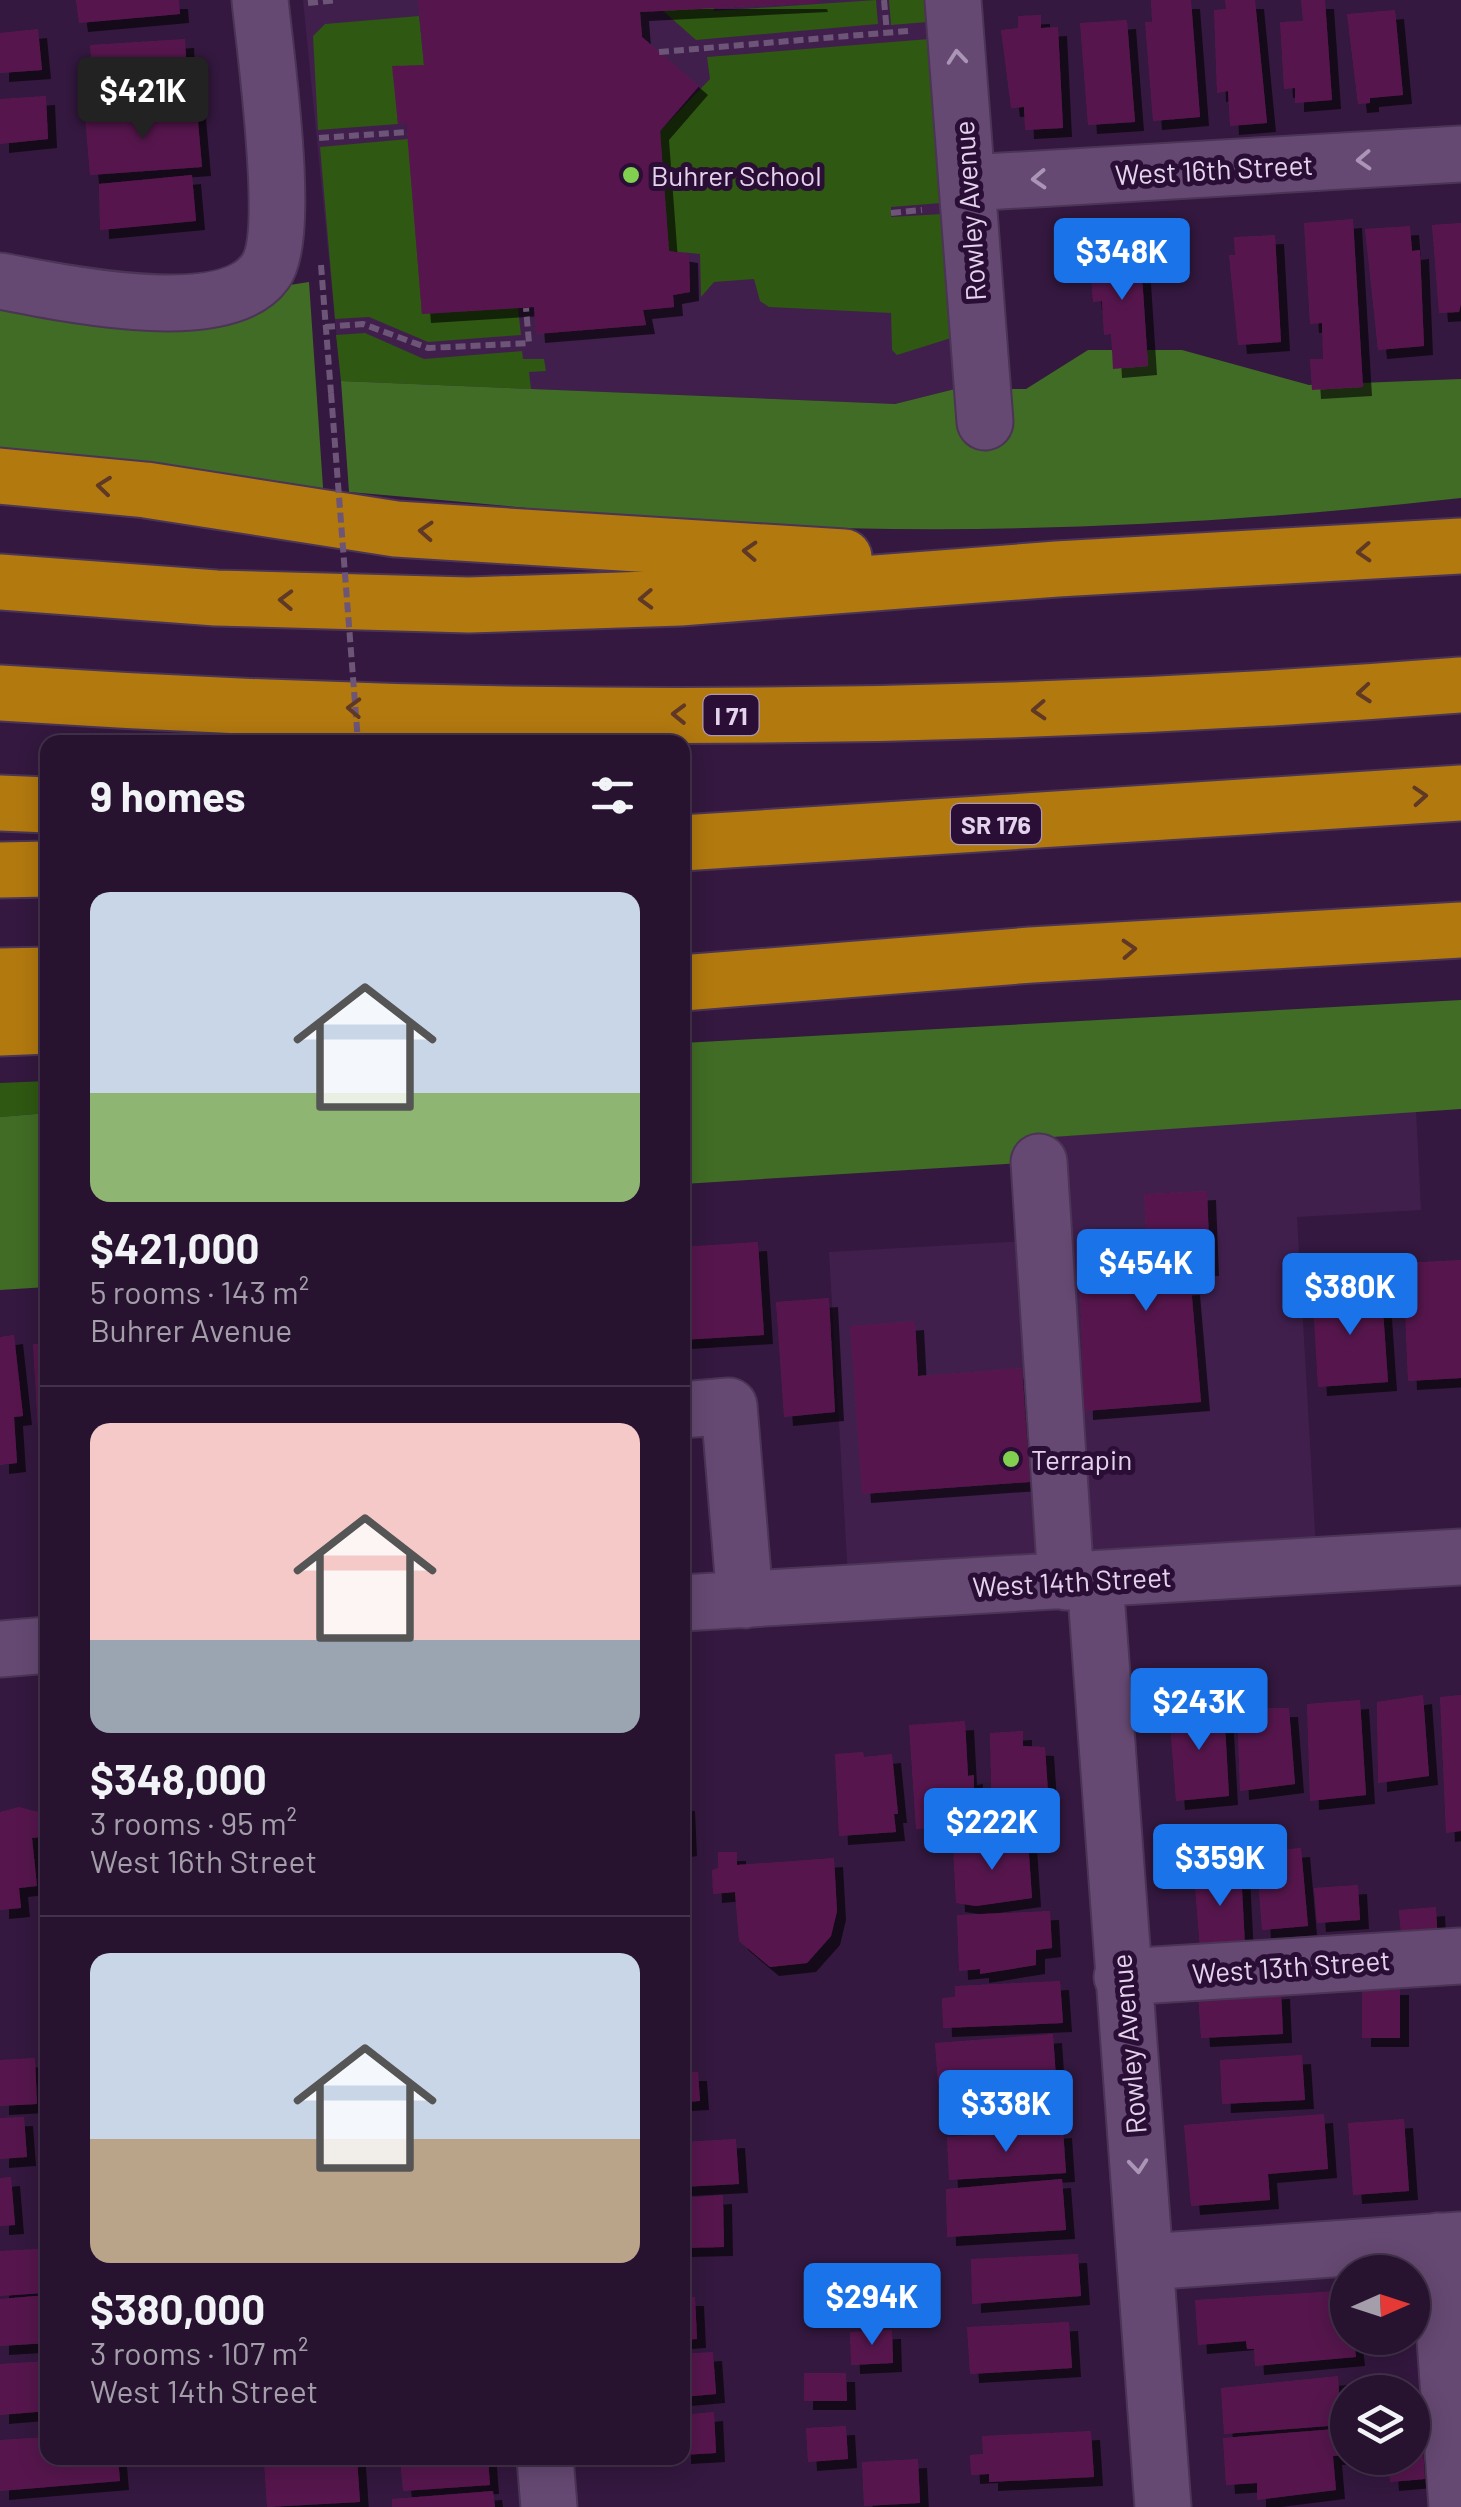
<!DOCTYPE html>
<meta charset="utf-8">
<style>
body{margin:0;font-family:Barlow,sans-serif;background:#33203b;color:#f1f3f6;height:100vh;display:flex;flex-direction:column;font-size:38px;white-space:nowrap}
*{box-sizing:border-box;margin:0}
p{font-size:32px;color:#a49eaa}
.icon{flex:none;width:55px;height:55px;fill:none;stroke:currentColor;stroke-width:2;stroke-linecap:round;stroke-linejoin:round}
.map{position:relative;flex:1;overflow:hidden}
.drawer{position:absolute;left:40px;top:735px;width:650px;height:1730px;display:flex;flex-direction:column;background:#27122f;border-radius:20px;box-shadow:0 5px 25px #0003,0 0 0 2px #43324b}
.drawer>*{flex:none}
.needle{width:65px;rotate:87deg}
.fabs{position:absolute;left:1330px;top:2255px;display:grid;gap:20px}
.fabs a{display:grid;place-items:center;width:100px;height:100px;border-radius:50%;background:#27122f;box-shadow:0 5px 25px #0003,0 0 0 2px #43324b;font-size:50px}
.price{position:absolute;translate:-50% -85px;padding:0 22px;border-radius:10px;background:#1a73e8;color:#fff;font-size:32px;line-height:65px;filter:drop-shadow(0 2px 5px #0008)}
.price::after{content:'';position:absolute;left:50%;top:60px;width:30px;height:22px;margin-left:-15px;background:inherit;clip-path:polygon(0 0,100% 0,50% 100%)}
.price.on{background:#222;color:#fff}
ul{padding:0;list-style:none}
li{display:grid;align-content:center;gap:20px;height:530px;padding:0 50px}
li+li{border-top:2px solid #43324b}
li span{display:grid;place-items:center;height:310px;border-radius:20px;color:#555}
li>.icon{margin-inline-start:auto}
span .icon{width:180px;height:180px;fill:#fffc;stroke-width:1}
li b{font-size:42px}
h2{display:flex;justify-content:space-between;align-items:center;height:120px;padding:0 50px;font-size:42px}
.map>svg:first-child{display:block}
.built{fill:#401f4d}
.green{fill:#2f5812}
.forest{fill:#406c25}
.building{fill:#57194d;filter:url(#shadow)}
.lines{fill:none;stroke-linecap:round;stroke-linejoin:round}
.minor-casing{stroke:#4b3455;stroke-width:59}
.highway-casing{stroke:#4b3455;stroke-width:59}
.path{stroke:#6d5577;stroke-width:6;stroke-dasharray:10 5;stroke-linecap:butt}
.minor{stroke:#664973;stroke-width:55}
.highway{stroke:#b2790f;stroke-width:55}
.path-bridge{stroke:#6d5577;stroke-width:6;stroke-dasharray:10 5;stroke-linecap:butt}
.oneway{stroke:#ab95b6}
.oneway2{stroke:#603926}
.poi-dot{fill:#81d050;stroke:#2a0e35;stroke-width:4}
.labels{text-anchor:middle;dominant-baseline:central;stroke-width:10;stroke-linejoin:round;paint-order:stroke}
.shield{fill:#2a0e35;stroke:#ac98b5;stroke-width:2.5}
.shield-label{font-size:25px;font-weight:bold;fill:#e4d3ec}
.street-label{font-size:28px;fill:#e4d3ec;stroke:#2a0e35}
.poi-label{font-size:28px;fill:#e4d3ec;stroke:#2a0e35;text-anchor:start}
</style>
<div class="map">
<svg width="1461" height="2507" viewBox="0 0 1461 2507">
<defs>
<filter id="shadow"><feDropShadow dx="9" dy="9" stdDeviation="0" flood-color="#0009"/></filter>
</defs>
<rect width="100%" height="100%" fill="#34183f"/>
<path class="built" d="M303,0H926L955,389L895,404L341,381Z
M1416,1111L1421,1210L1297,1217L1317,1566L849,1594L829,1252L1044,1240L1037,1138Z"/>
<path class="green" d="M876,0L878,24L696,40L661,9L713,5L714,11Z
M889,0H926L928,22L891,25Z
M419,16L424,65L393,67L398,124L318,130L313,36L325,24Z
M929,39L941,203L891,207V217L942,214L951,338L897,355L892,350L891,313L769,307L760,301L754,279L714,282L701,297L700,254L669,251L660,131L710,79L707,57Z
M408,139L422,314L518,308L521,335L428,342L369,317L335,319L320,147Z
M365,333L424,359L522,351L523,359H544L546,371L529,372L531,389L341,381L336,335Z
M47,1081V1113L0,1117V1083Z"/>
<path class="forest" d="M0,281L186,301L309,282L324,502L0,476Z
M1088,350H1182L1309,385L1461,379V498C1211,526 956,538 704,522C585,514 467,502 349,492L341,381L895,404L955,389H1026Z
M1461,1000V1109L1038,1138L1039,1162L683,1184V1043Z
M47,1113V1287L0,1290V1117Z"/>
<path class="building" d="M76,0H179L180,14L79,23Z
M418,0H818L819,3L640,12L642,37L699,86L660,131L669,251L689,254L690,292L673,295L674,307L643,310L646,325L536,334L534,307L422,314L407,132L406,123L398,124L392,66L424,65Z
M1151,0H1191L1200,117L1153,121L1145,22H1152Z
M1225,0H1255L1267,123L1230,126L1228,91L1217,93L1214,10L1226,9Z
M1301,0H1325L1332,100L1295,103V88L1284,89L1280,22L1303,21Z
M1395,10L1403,95L1370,98V103L1358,104L1347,14Z
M1041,15V28L1058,27L1063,128L1025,130L1024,107L1011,108L1001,30L1018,28V16Z
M1127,20L1135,122L1088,125L1080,23Z
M38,29L42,70L0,73V33Z
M185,39L187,76L93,81L90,45Z
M46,96L48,139L0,144V99Z
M197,110L202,167L90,175L85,116Z
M192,175L196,221L100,230L99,184Z
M1353,219L1363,387L1312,390L1310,359H1323L1322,323L1310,324L1304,223Z
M1461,223V304L1459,312L1439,313L1432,225Z
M1410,226L1412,251L1420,250L1424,346L1378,350L1365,229Z
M1275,235L1281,342L1238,345L1229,255H1235L1234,237Z
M1140,245L1148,366L1113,369L1111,334L1104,335L1102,301L1093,302L1090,264H1098L1097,248Z
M1207,1191L1210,1267L1149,1270L1150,1288L1191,1286L1201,1402L1084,1411L1080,1291L1089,1290L1088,1262L1147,1259L1144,1194Z
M758,1242L764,1335L682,1340V1247Z
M1461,1260V1378L1408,1381L1403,1263Z
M1369,1285L1370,1296H1382L1388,1382L1318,1387L1313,1301L1323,1300L1324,1289Z
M829,1298L835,1412L784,1417L776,1302Z
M915,1321L918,1376L1022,1368L1030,1482L862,1494L850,1326Z
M14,1335L23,1416L14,1417L17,1463L0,1465V1337Z
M48,1343V1463L40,1464L33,1344Z
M1423,1695L1429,1776L1378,1783L1377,1702Z
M1461,1695V1831L1446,1833L1440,1697Z
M1360,1700L1366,1795L1310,1801L1307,1704Z
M1224,1707L1229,1796L1176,1801L1169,1711Z
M1289,1708L1295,1784L1240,1791L1237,1709Z
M965,1721L968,1776L974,1775L973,1826L916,1829L909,1725Z
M1023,1731V1746L1045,1747L1050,1822L992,1824L990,1733Z
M863,1752L864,1757L892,1754L898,1814H894L896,1832L839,1836L835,1754Z
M682,1802H686L688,1847L682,1848Z
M19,1807L38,1812L40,1837L32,1838L37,1886L19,1888L21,1908L0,1910V1812Z
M1028,1840L1032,1898L976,1906L956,1903L953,1847Z
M1301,1848L1308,1926L1262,1930L1256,1852Z
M718,1852H737V1865L834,1858L837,1911L831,1936L807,1963L770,1967L739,1941L735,1892L713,1894L712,1870L718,1868Z
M1241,1869L1245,1946L1200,1948L1194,1876Z
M1358,1885L1360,1920L1317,1923L1314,1888Z
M1436,1907L1438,1945L1402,1948L1399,1910Z
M1050,1911L1052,1948L1036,1950V1965L980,1974V1969L959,1971L957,1915Z
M1060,1981L1063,2023L943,2028L942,1998L955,1997V1986Z
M1362,1986H1400V2038H1362Z
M1281,1990L1283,2034L1201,2038L1198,1994Z
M1053,2034L1056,2078L938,2084L935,2043Z
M1302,2055L1305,2100L1222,2104L1220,2060Z
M35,2058L37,2104L0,2106V2060Z
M682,2072H698L700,2101L682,2102Z
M1324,2114L1328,2169L1268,2174L1270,2200L1191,2206L1184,2125Z
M24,2117L27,2157L0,2159V2118Z
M1404,2119L1409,2191L1353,2195L1348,2123Z
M1063,2129L1066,2173L949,2180L947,2137Z
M736,2139L739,2184L682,2187V2142Z
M11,2177L15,2225L0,2226V2178Z
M1062,2179L1066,2230L947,2237L946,2189Z
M723,2195L724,2247L682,2248V2198Z
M39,2249L43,2293L0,2296V2251Z
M1078,2254L1081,2296L972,2304L971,2259Z
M1337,2291L1348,2294V2338H1354L1356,2357L1255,2366L1254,2349H1247L1246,2341L1198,2345L1195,2300Z
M48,2295V2343L0,2346V2299Z
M682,2297H695L697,2339L682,2340Z
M1069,2322L1072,2368L970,2374L967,2327Z
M892,2330L893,2363L851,2365L850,2332Z
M713,2352L716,2394L682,2397V2354Z
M48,2361V2411L0,2415V2364Z
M804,2373H846L847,2401H804Z
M1338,2376L1341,2425L1224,2434L1221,2388Z
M714,2412L716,2453L682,2455V2415Z
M846,2426L848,2459L808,2462L806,2428Z
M1348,2428V2455L1333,2456L1336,2490L1257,2500V2483L1226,2485L1223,2438Z
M1091,2431L1094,2477L989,2482V2474L971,2475L970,2455L983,2454L982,2436Z
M1412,2434H1422L1425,2479L1390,2482L1388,2458H1412Z
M48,2437V2458H118L120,2481L0,2491V2440Z
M357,2458L360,2502L267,2507L264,2460Z
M400,2458H488L490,2485L403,2491Z
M918,2459L920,2503L864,2506L862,2462Z
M493,2491L495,2507H392V2499Z"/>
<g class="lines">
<defs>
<path id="minor" d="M953,0L985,422
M968,183L1461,154
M0,281C59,292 224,329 265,272C292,236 265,52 260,0
M1039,1162L1066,1582
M682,1410L729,1406L745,1600
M1095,1580L1163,2507
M682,1603L1461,1557
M0,1649L48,1645
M1122,1977L1461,1956
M1438,2241L1457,2507
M1146,2262L1461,2240
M545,2458L549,2507"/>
<path id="highway" d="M0,476L146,490L396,529L844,557
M0,582L216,598L469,605L680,598L1057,569L1461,546
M0,693C486,725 976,723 1461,685
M0,803L48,805
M682,843L1461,793
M0,870L48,869
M0,976L48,975
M682,983L1031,955L1461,930
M0,1028L48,1026"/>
</defs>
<use href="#minor" class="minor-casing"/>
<use href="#highway" class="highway-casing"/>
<path class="path" d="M884,0L887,33
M308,3L337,0
M659,52L908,31
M319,138L407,132
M891,213L922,210
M321,265L331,393
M325,327L363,324L428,348L529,343L526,308"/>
<use href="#minor" class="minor"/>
<use href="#highway" class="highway"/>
<path class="path-bridge" d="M331,393L358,742"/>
</g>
<defs><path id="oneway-chevron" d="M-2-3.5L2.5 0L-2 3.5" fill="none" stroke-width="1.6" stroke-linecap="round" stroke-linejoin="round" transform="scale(2.5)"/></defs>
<g class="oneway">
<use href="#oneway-chevron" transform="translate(957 57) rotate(-95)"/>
<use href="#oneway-chevron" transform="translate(1364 160) rotate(177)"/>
<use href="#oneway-chevron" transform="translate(1039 179) rotate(177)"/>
<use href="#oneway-chevron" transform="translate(1138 2166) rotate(85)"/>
</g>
<g class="oneway2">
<use href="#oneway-chevron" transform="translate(104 486) rotate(-174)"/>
<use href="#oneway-chevron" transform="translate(426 531) rotate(-176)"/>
<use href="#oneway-chevron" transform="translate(750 551) rotate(-177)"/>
<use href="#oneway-chevron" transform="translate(1364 552) rotate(177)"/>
<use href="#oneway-chevron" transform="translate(646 599) rotate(178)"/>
<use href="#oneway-chevron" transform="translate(286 600) rotate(-178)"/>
<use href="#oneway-chevron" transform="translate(1364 693) rotate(175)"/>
<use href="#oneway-chevron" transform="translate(354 708) rotate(-178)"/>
<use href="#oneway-chevron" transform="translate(1039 710) rotate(177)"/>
<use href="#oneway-chevron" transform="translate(679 714) rotate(-179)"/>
<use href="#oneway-chevron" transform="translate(1420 796) rotate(-4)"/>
<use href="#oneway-chevron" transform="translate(1129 949) rotate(-3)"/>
</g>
<g class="poi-dot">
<circle cx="631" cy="175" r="10"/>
<circle cx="1011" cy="1459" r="10"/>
</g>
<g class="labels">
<g class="shield">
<rect x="703.5" y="695" width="55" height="40" rx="8"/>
<rect x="951" y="804" width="90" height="40" rx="8"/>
</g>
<g class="shield-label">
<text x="731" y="715">I 71</text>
<text x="996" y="824">SR 176</text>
</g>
<g class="street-label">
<text transform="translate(1214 169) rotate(-3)">West 16th Street</text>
<text transform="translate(969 211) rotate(-94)">Rowley Avenue</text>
<text transform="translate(1072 1581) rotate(-3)">West 14th Street</text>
<text transform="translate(1291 1966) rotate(-4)">West 13th Street</text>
<text transform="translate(1128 2044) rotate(-95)">Rowley Avenue</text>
</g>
<g class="poi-label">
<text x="651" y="175">Buhrer School</text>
<text x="1031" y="1459">Terrapin</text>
</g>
</g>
</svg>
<div class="fabs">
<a><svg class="needle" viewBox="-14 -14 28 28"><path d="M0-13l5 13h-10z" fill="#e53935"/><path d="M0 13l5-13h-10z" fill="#a49eaa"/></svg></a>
<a><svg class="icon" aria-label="layers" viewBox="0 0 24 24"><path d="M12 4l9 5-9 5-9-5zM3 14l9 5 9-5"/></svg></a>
</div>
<b class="price on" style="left:143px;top:142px">$421K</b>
<b class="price" style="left:1122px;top:303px">$348K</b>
<b class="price" style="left:1146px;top:1314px">$454K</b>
<b class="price" style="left:1350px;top:1338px">$380K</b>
<b class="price" style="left:1199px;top:1753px">$243K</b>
<b class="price" style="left:992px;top:1873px">$222K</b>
<b class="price" style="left:1220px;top:1909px">$359K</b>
<b class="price" style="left:1006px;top:2155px">$338K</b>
<b class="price" style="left:872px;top:2348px">$294K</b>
<section class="drawer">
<h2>9 homes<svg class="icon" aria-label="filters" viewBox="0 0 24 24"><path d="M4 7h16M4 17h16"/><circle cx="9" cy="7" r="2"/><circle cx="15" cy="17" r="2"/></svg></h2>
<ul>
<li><span style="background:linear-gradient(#c9d6e8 65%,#8fb573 0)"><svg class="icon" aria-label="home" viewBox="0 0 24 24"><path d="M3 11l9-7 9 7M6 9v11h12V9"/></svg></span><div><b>$421,000</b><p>5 rooms · 143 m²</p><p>Buhrer Avenue</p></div></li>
<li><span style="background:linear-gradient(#f6c9c9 70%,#9aa5b1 0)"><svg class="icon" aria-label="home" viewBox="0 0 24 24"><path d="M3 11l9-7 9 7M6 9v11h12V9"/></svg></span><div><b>$348,000</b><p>3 rooms · 95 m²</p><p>West 16th Street</p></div></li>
<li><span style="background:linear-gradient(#c9d6e8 60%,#b9a48a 0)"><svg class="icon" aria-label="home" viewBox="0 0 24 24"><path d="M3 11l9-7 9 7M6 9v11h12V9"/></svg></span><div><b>$380,000</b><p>3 rooms · 107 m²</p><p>West 14th Street</p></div></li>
</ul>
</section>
</div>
